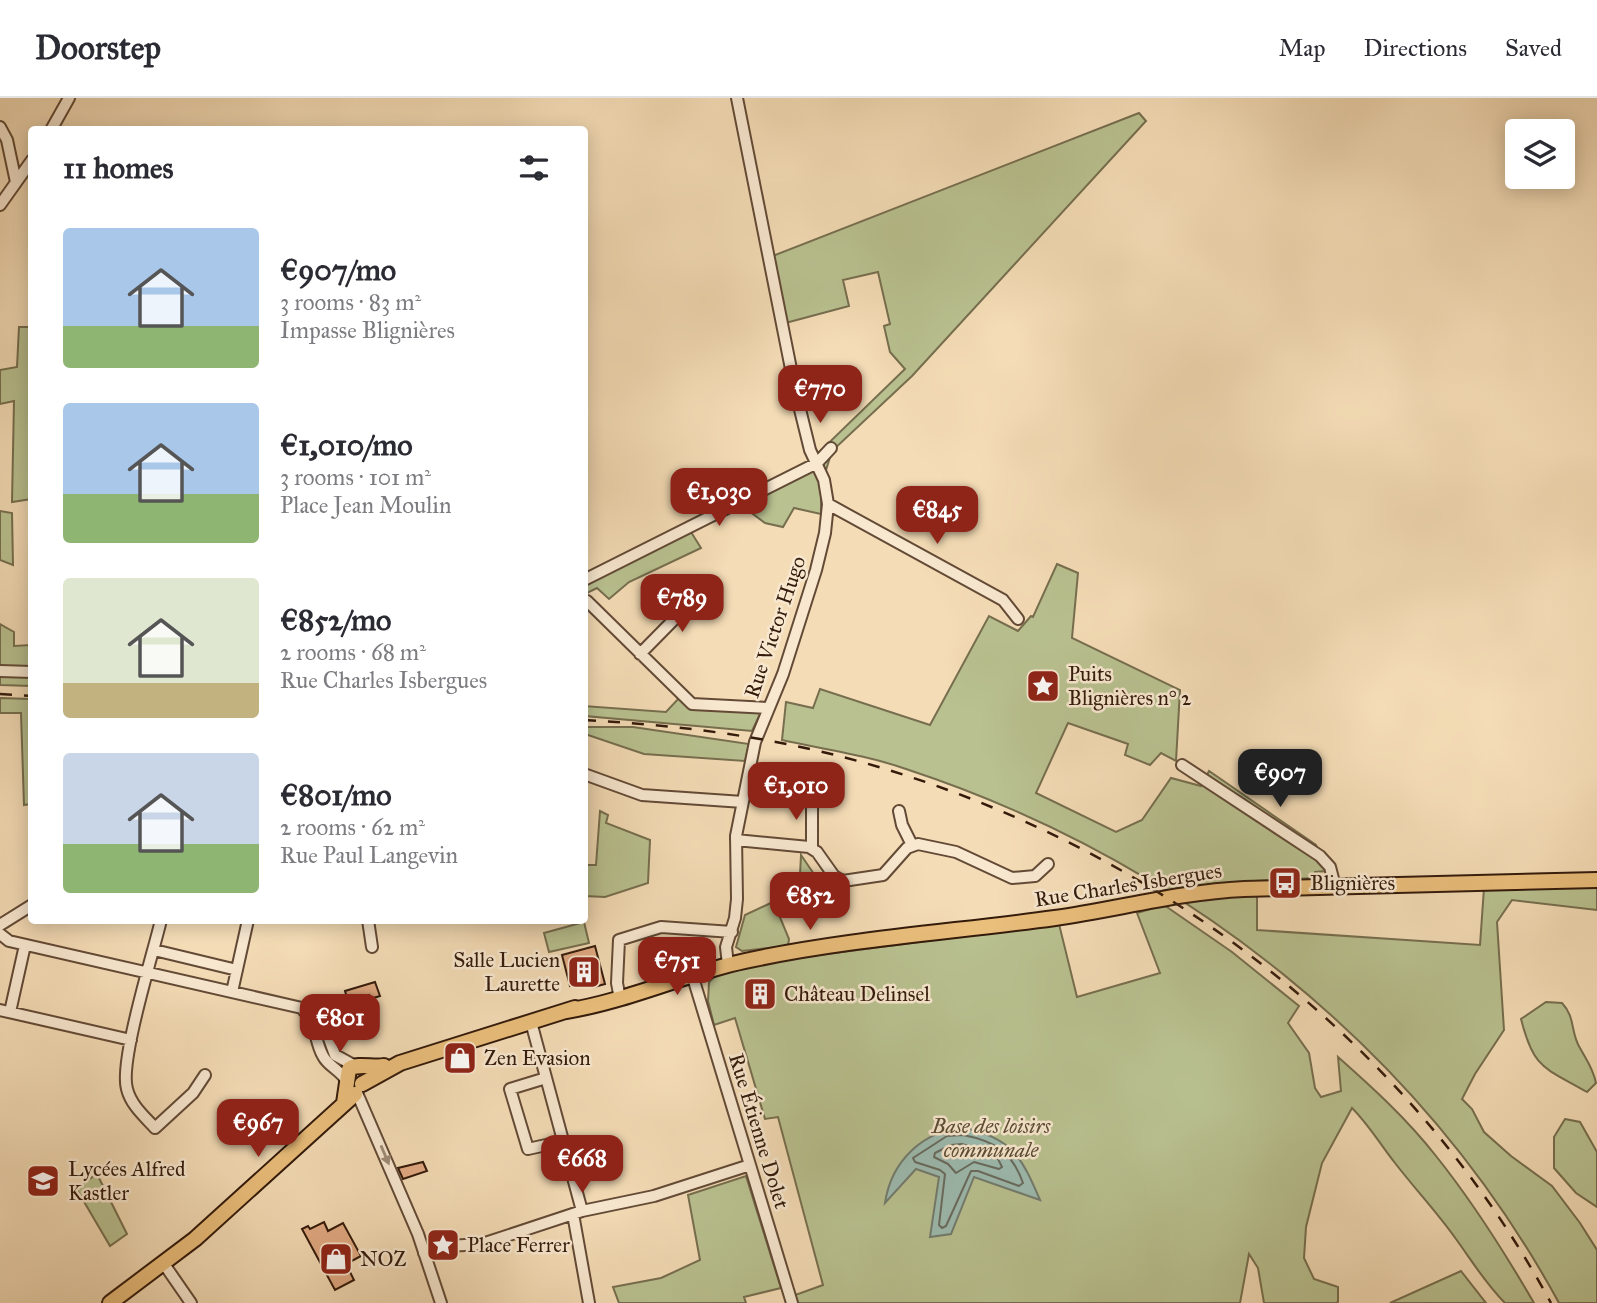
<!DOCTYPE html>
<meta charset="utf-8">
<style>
body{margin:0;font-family:"IM FELL Great Primer",serif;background:#f2f2f3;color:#2b2b33;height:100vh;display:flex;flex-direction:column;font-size:26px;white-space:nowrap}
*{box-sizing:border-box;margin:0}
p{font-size:23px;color:#7c7c81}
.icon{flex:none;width:38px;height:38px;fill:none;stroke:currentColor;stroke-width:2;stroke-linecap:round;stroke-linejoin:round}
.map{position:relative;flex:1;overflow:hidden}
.side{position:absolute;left:28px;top:28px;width:560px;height:798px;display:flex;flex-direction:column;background:#fff;border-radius:7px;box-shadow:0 4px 18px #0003}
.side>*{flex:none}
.fabs{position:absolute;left:1505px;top:21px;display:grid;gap:14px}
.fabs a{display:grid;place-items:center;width:70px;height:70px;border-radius:7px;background:#fff;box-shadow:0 4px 18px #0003;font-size:35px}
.price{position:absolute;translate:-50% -60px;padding:0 16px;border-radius:14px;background:#8f2418;color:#fff;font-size:23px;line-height:46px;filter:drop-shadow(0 2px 4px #0008)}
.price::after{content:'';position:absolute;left:50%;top:42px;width:21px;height:16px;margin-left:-10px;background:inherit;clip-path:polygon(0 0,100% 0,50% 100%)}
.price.selected{background:#222;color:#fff}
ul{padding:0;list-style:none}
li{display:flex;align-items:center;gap:21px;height:175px;padding:0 35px}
li span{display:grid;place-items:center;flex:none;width:196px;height:140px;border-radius:7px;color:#555}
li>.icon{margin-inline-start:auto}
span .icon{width:84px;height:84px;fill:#fffc;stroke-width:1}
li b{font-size:30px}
h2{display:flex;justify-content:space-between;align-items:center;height:84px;padding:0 35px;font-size:30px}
header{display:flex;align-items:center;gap:42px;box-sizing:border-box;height:98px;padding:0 35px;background:#fff;border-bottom:2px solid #e1e1e2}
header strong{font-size:33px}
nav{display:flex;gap:38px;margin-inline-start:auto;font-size:24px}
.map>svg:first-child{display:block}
.green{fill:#b9c190;stroke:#766e4e;stroke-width:2}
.water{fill:#9cbbb0;stroke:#727b6e;stroke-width:2}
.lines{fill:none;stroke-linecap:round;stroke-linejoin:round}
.shore{stroke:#686a5e;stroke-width:2}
.building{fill:#e2aa83;stroke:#331a0b;stroke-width:2}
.minor-casing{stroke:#634a36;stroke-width:14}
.major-casing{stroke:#331a0b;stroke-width:18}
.minor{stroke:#f8e8d0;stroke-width:10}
.major{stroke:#eabe7b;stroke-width:14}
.rail{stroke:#331a0b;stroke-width:2.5;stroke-dasharray:12 12;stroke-linecap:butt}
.oneway{fill:#9f8b77}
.labels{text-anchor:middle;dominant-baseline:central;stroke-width:5;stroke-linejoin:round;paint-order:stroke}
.street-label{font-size:21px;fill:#331a0b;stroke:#f8e8d0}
.poi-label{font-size:21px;fill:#331a0b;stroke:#f8e8d0;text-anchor:start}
.park-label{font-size:21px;font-style:italic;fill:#5b4c33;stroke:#f8e8d0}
</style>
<header>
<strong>Doorstep</strong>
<nav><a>Map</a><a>Directions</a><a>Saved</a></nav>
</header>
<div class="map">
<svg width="1597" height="1205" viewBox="0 0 1597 1205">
<rect width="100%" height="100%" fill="#f4dcb6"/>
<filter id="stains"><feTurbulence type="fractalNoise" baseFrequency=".00286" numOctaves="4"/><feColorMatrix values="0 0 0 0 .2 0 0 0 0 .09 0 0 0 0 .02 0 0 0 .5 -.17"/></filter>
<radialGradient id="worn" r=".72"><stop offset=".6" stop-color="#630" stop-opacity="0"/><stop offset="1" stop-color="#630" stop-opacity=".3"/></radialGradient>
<path class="green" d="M1139,15L1146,23L912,278L832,353L821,388V416L794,410L783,429L765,425L734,402L805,368L905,271L890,254L884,228L890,226L878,174L843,182L849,208L778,227L765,161Z
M19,229H31L32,401L12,404L14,303L0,306V272L17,269Z
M0,413L12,415L13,467L0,462Z
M686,426L701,450L629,484L609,501L597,490L585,496V477Z
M1057,466L1078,475L1072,540L1180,592L1176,663L1161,655L1150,667L1125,657L1128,646L1068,625L1036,695L1116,734L1142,722L1171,680L1201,688L1209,673L1316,747L1326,773L1315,774L1314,780L1257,783V832L1480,847L1484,790L1597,787V812L1512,802L1497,824L1504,932L1475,976L1462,1001L1472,1011L1484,1034L1511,1058L1552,1088L1580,1125L1597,1152V1205H1559C1420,950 1180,761 906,671C866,657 823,651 782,642L786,604L813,610L820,591L930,627L989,518L1018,533L1031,518L1033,519Z
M0,526L14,534V548L31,547V588L0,587Z
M0,600L31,601V706L24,707L21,615H0Z
M679,600L761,614L752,633L585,618L584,608L666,614Z
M585,629H633L749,646L745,663L644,656L585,636Z
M600,713L608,717L606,725L650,742L648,785L605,799L585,798L586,767H596Z
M801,757L816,779L793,789L800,807L779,817L789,841L788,848L742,853L736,849L745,817L773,804L775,782L789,783L800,777Z
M1164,807L1232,854L1299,908L1288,925L1309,955L1315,990L1321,999L1341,993L1338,959C1373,990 1407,1021 1436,1058C1472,1103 1505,1155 1534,1205H1505C1485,1185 1472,1163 1456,1141C1437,1114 1415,1091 1395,1065C1380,1046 1369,1027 1352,1010L1322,1065L1306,1129L1304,1160L1314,1181L1338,1189V1204L1336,1205H1264L1258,1170L1249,1156L1240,1205H798L795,1197L823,1187L778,1019L765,1021L735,920L714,927L708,903L709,884L718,875L780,862L1059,826L1077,899L1160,875L1137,815Z
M584,824L589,845L549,854L544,835Z
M1546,904L1562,905C1576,920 1570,934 1580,950C1587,963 1593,970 1596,985L1587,994C1544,969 1534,972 1521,921Z
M1565,1021L1580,1024L1597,1054V1109L1576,1095L1554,1070V1039Z
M97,1076L127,1136L110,1148L76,1090Z
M746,1078L781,1190L744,1199L746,1205H619L613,1189L661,1180L700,1162L688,1097Z
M1461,1173L1486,1205H1390Z"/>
<path class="water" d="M963,1030C1012,1039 1022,1060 1040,1102L974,1079L951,1136L930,1139L939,1079L916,1071L885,1105C891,1064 922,1033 963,1030Z"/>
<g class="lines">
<path class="shore" d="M963,1037C995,1043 1012,1054 1023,1085L1019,1088L978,1073H971L946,1128L942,1130L939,1127L945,1076L940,1072L915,1064L913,1060L947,1038Z
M962,1046L996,1057L1002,1069L999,1071L974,1064L956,1075L948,1066L934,1059L935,1055L951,1047Z"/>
</g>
<path class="building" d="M595,848L605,886L594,889L593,885L582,888L581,885L570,888L562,857Z
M375,884L380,898L370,901L369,897L348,903L345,893Z
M766,889L770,906L758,908L752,892Z
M423,1064L427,1073L403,1081L398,1070Z
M324,1124L328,1133L343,1125L361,1158L346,1166L354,1182L335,1192L302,1131L308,1128L310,1131Z"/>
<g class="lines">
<defs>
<path id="minor" d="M0,29L7,42L16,84
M51,32L69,0
M0,107L32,62
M828,406L1003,502L1018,521
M584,482L817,365L831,350
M587,503L692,606L768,610
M640,556L701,494
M0,573L32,574
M1182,667L1320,758L1330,769L1335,788
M584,676L642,697L743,704
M808,695L812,710V750
M899,713L902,727L912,747
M736,742L809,749L817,754L834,778L843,783L883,777L907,750L918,746L956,754L1012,780L1035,778L1048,766
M161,822C153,856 119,964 127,991C131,1007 144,1018 155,1030L193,995L205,977
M368,822L372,849
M0,827L32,807
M0,836L9,843L315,913L322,921L335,957L355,968
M154,852L237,872
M728,867L726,849L735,820L737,801L736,738L755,644L783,576L816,472L825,435L828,406L824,382L810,352L795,291L737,0
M691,873L792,1205
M232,894L248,822
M620,901L617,885L619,842L661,829L732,834
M302,911C317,923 314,943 323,958C328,968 340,972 346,982
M0,912L131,942
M10,914L25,847
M531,924L582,1113
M546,980L510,991L528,1051L564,1043
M357,995L418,1136L441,1205
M573,1116L589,1205
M424,1155L448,1148L482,1146L582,1113L654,1098L750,1067
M164,1166L191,1205"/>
<path id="major" d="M566,913C628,903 684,876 745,863C846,841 952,834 1055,820C1118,811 1180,794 1244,791L1597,782
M362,986L400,965L575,910
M344,1005L349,971C358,965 373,970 384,968
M110,1205L195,1141L355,996"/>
</defs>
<use href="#minor" class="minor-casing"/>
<use href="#major" class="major-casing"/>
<use href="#minor" class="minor"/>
<use href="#major" class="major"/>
<path class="rail" d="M0,596L32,598
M584,622C679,627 774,639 865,665C1153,747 1408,941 1551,1205"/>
</g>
<defs><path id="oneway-solid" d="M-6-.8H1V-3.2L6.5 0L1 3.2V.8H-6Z" transform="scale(1.75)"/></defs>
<use class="oneway" href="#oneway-solid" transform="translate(385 1057) rotate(67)"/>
<defs>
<symbol id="sight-square" viewBox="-11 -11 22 22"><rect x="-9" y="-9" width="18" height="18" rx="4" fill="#8f2418" stroke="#f8e8d0"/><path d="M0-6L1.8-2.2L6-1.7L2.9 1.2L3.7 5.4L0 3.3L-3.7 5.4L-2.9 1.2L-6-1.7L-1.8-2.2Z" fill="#fff"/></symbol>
<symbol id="bus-square" viewBox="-11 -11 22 22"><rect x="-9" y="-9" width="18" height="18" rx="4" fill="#8f2418" stroke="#f8e8d0"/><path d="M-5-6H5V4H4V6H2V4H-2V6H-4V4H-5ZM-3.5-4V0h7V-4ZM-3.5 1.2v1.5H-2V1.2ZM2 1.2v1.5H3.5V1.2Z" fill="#fff"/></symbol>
<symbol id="building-square" viewBox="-11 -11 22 22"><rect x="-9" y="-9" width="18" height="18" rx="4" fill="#8f2418" stroke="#f8e8d0"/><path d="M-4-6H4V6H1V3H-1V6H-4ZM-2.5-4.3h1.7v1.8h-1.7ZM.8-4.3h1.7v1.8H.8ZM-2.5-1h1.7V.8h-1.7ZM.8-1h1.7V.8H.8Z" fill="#fff"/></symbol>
<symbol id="shop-square" viewBox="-11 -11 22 22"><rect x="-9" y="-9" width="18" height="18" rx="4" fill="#8f2418" stroke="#f8e8d0"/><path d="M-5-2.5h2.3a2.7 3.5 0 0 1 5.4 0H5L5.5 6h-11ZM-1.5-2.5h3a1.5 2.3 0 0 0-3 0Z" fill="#fff"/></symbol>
<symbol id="school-square" viewBox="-11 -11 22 22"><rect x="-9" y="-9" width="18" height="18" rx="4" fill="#8f2418" stroke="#f8e8d0"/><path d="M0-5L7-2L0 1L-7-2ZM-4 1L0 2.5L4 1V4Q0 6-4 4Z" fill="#fff"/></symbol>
</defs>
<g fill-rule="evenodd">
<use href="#sight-square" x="1024" y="569" width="38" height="38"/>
<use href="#bus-square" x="1266" y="766" width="38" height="38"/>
<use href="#building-square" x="565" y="855" width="38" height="38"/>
<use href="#building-square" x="741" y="877" width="38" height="38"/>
<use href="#shop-square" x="441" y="941" width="38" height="38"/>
<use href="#school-square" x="24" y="1064" width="38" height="38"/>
<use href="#sight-square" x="424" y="1128" width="38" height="38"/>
<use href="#shop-square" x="317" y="1142" width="38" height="38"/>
</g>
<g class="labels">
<g class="street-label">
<text transform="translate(775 529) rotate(-71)">Rue Victor Hugo</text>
<text transform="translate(1128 787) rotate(-9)">Rue Charles Isbergues</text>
<text transform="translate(759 1033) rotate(73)">Rue Étienne Dolet</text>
</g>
<g class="poi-label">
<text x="1068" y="576">Puits<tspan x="1068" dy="24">Blignières n° 2</tspan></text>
<text x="1310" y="785">Blignières</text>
<text x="560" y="862" text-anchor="end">Salle Lucien<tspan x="560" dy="24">Laurette</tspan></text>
<text x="784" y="896">Château Delinsel</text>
<text x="484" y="960">Zen Evasion</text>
<text x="68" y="1071">Lycées Alfred<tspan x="68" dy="24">Kastler</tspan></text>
<text x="467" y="1147">Place Ferrer</text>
<text x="360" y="1161">NOZ</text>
</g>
<g class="park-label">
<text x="991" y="1028">Base des loisirs<tspan x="991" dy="24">communale</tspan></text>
</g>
</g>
<rect width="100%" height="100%" filter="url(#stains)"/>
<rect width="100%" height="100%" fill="url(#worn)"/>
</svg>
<div class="fabs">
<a><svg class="icon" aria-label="layers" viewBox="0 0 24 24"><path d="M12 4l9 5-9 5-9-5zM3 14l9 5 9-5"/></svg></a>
</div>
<b class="price" style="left:820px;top:327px">€770</b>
<b class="price" style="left:719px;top:430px">€1,030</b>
<b class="price" style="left:937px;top:448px">€845</b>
<b class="price" style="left:682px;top:536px">€789</b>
<b class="price selected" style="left:1280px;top:711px">€907</b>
<b class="price" style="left:796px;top:724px">€1,010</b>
<b class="price" style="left:810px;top:834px">€852</b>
<b class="price" style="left:677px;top:899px">€751</b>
<b class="price" style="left:340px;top:956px">€801</b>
<b class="price" style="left:258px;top:1061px">€967</b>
<b class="price" style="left:582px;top:1097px">€668</b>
<section class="side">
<h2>11 homes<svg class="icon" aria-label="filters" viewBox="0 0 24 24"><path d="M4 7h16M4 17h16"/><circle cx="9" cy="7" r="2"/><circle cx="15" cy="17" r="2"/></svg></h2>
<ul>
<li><span style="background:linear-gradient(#a9c7e8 70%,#8fb573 0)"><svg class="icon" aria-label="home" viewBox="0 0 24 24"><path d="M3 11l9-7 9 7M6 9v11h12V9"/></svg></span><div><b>€907/mo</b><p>3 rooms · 83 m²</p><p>Impasse Blignières</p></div></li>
<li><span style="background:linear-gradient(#a9c7e8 65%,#8fb573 0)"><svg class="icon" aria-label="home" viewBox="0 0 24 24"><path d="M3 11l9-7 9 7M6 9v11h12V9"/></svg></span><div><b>€1,010/mo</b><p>3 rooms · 101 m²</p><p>Place Jean Moulin</p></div></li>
<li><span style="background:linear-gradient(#dfe7d0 75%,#c2b280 0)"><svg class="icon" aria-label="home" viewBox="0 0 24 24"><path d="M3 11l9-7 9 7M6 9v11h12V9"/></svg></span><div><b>€852/mo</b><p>2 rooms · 68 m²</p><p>Rue Charles Isbergues</p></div></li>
<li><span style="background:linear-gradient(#c9d6e8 65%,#8fb573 0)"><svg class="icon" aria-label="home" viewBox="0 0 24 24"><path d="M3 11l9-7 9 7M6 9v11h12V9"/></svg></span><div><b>€801/mo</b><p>2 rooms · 62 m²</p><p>Rue Paul Langevin</p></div></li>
</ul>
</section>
</div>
